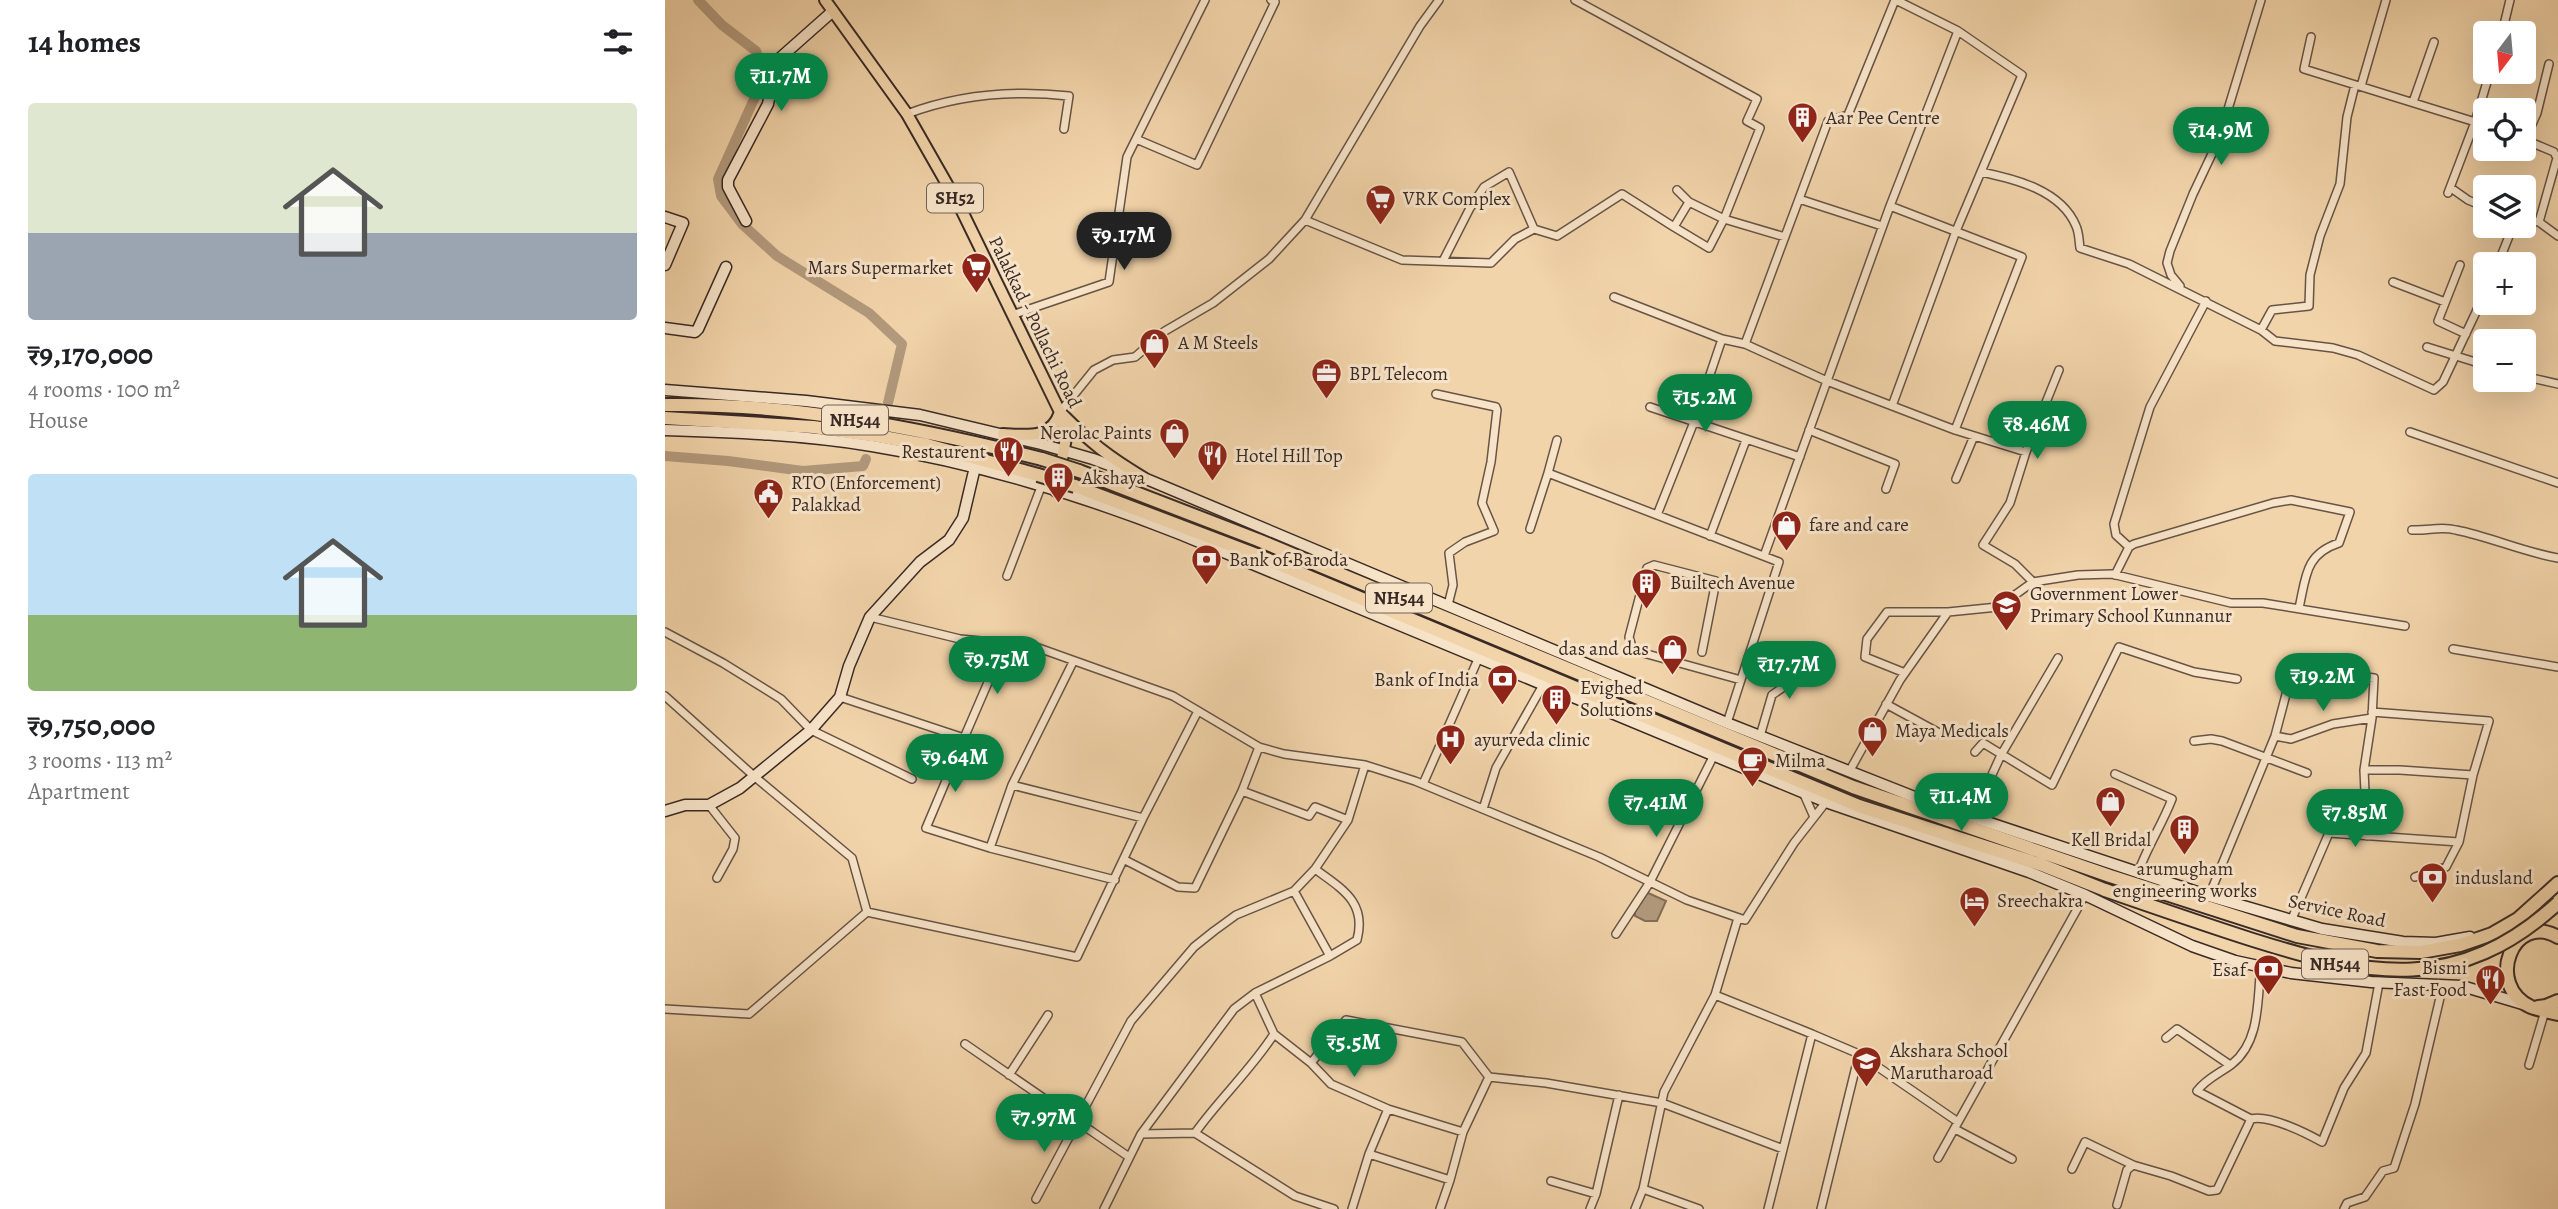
<!DOCTYPE html>
<meta charset="utf-8">
<style>
body{margin:0;font-family:Alegreya,serif;background:#f2f2f2;color:#202124;height:100vh;display:flex;flex-direction:column;font-size:26px;white-space:nowrap}
*{box-sizing:border-box;margin:0}
p{font-size:23px;color:#757577}
.icon{flex:none;width:38px;height:38px;fill:none;stroke:currentColor;stroke-width:2;stroke-linecap:round;stroke-linejoin:round}
.map{position:relative;flex:1;overflow:hidden}
.sheet{display:flex;flex-direction:column;background:#fff;width:665px}
.sheet>*{flex:none}
.needle{width:46px;rotate:196deg}
.controls{position:absolute;left:1808px;top:21px;display:grid;gap:14px}
.controls a{display:grid;place-items:center;width:63px;height:63px;border-radius:7px;background:#fff;box-shadow:0 7px 28px #0002;font-size:35px}
.price{position:absolute;translate:-50% -60px;padding:0 16px;border-radius:24px;background:#0b8043;color:#fff;font-size:23px;line-height:46px;filter:drop-shadow(0 2px 4px #0008)}
.price::after{content:'';position:absolute;left:50%;top:42px;width:21px;height:16px;margin-left:-10px;background:inherit;clip-path:polygon(0 0,100% 0,50% 100%)}
.price.selected{background:#222;color:#fff}
ul{padding:0;list-style:none}
li{display:grid;align-content:center;gap:14px;height:371px;padding:0 28px}
li span{display:grid;place-items:center;height:217px;border-radius:7px;color:#555}
li>.icon{margin-inline-start:auto}
span .icon{width:126px;height:126px;fill:#fffc;stroke-width:1}
li b{font-size:30px}
h2{display:flex;justify-content:space-between;align-items:center;height:84px;padding:0 28px;font-size:30px}
main{display:flex;flex:1;min-height:0}
.map>svg:first-child{display:block}
.water{fill:#b39a7d;stroke:#826d5a;stroke-width:2}
.lines{fill:none;stroke-linecap:round;stroke-linejoin:round}
.canal{stroke:#b39a7d;stroke-width:10}
.street-casing{stroke:#675446;stroke-width:10}
.secondary-casing{stroke:#392a25;stroke-width:13}
.primary-casing{stroke:#392a25;stroke-width:14}
.highway-casing{stroke:#392a25;stroke-width:16}
.street{stroke:#f7e3c8;stroke-width:7}
.secondary{stroke:#f7e3c8;stroke-width:10}
.primary{stroke:#f2d4aa;stroke-width:10}
.highway{stroke:#f2d4aa;stroke-width:12}
.highway-bridge-casing{stroke:#392a25;stroke-width:16;stroke-linecap:butt}
.highway-bridge{stroke:#f2d4aa;stroke-width:12}
.labels{text-anchor:middle;dominant-baseline:central;stroke-width:6;stroke-linejoin:round;paint-order:stroke}
.shield{fill:#f7e3c8;stroke:#726256;stroke-width:2}
.shield-label{font-size:18px;font-weight:bold;fill:#392a25}
.poi-label{font-size:19px;fill:#392a25;stroke:#f7e3c8;text-anchor:start}
.street-label{font-size:19px;fill:#392a25;stroke:#f7e3c8}
</style>
<main>
<section class="sheet">
<h2>14 homes<svg class="icon" aria-label="filters" viewBox="0 0 24 24"><path d="M4 7h16M4 17h16"/><circle cx="9" cy="7" r="2"/><circle cx="15" cy="17" r="2"/></svg></h2>
<ul>
<li><span style="background:linear-gradient(#dfe7d0 60%,#9aa5b1 0)"><svg class="icon" aria-label="home" viewBox="0 0 24 24"><path d="M3 11l9-7 9 7M6 9v11h12V9"/></svg></span><div><b>₹9,170,000</b><p>4 rooms · 100 m²</p><p>House</p></div></li>
<li><span style="background:linear-gradient(#bfe0f5 65%,#8fb573 0)"><svg class="icon" aria-label="home" viewBox="0 0 24 24"><path d="M3 11l9-7 9 7M6 9v11h12V9"/></svg></span><div><b>₹9,750,000</b><p>3 rooms · 113 m²</p><p>Apartment</p></div></li>
</ul>
</section>
<div class="map">
<svg width="1893" height="1209" viewBox="0 0 1893 1209">
<rect width="100%" height="100%" fill="#f2d4aa"/>
<filter id="stains"><feTurbulence type="fractalNoise" baseFrequency=".00286" numOctaves="4"/><feColorMatrix values="0 0 0 0 .2 0 0 0 0 .09 0 0 0 0 .02 0 0 0 .5 -.17"/></filter>
<radialGradient id="worn" r=".72"><stop offset=".6" stop-color="#630" stop-opacity="0"/><stop offset="1" stop-color="#630" stop-opacity=".3"/></radialGradient>
<path class="water" d="M981,892L1001,901L992,921H980L970,916V910Z"/>
<g class="lines">
<path class="canal" d="M33,0L57,25L91,51L95,62L90,97L53,179L56,196L77,224L112,256L204,313L237,344L223,403
M0,456L63,461L138,471L198,466L201,459"/>
<defs>
<path id="street" d="M910,0L1092,99L1082,121L1095,128L1059,219L1044,248L1009,227
M1837,33L1845,0
M1646,37L1639,69L1820,125
M1696,86L1721,0
M1748,102L1769,42
M242,114C295,94 349,90 404,96L399,129
M471,139L532,165L610,2L606,0
M1858,139L1889,152L1892,158L1874,222L1893,236
M1860,140L1872,113L1884,64
M1316,172C1350,179 1396,190 1411,226C1414,232 1414,241 1415,248L1464,264L1596,330L1607,310L1644,306L1645,275L1655,236L1675,184L1682,117L1690,85
M1786,188L1803,200L1820,207
M1012,190L1024,202
M1783,193L1810,122L1825,72
M1134,199L1163,121L1183,115L1230,0
M1225,206L1293,31L1231,0
M640,220L737,260L826,263L850,239L869,229L892,236L957,194L1009,227L1024,202L1059,219L1120,237
M1858,220L1874,222
M778,261L805,208L819,187L844,172L869,229
M1833,264L1848,226
M1795,265L1773,321L1801,334
M1728,282L1780,302
M1515,286L1506,275L1502,263L1505,251L1528,194L1554,139L1596,0
M949,297L1057,339
M347,315L444,282L462,157L540,0
M1596,330L1610,341L1668,348L1693,355L1769,390L1778,382L1820,293
M1762,347L1820,365
M1858,376L1893,384
M771,394L831,407L832,410L826,462L817,503L829,531L800,542L784,553L788,585L783,605
M1227,406L1291,231L1357,75L1293,31
M985,407L1135,457
M395,412L429,370L448,360L470,357L500,331L548,303L604,259L640,220L755,26L774,0
M1144,430L1230,464L1221,489
M1290,430L1361,452L1394,370
M1745,432L1893,483
M1361,452L1345,503L1318,545L1350,564L1368,582
M883,473L892,440
M1291,479L1309,436
M992,515L1029,422L1057,339L1080,344
M865,529L883,473L1114,562L1062,723
M1747,530C1763,531 1775,526 1791,530C1826,537 1858,552 1893,558
M1045,536L1081,440
M1464,547L1451,535L1449,524L1485,407L1541,301
M1099,556L1225,206L1357,257L1290,430L1162,381L1080,344L1134,199L1217,226
M1450,575L1464,547L1469,544L1608,503L1626,500L1685,512L1674,543C1640,554 1641,577 1634,608
M342,576L376,487
M205,617L295,639L368,646L508,696L594,747L619,754L700,765L750,781L934,857L1022,900L1080,920L1129,843L1161,802
M0,632L58,663L116,699L146,730L247,779
M1788,649L1893,667
M1037,652L1051,581L989,565L982,568L964,637L967,647L971,651L1076,680
M408,662L347,785L478,818
M1240,673L1200,657L1202,639L1222,612H1283
M0,696L90,777L187,858L202,912
M175,697L299,738L261,828L325,848L450,880
M1221,704L1278,735
M1707,712L1824,721L1808,775
M1095,736L1107,695L1120,686L1134,659
M1610,736L1626,739L1668,724L1707,718
M299,738L340,643
M1529,741L1546,739L1557,741L1642,773
M1310,752L1318,743L1387,785L1454,647L1529,672L1572,679
M1699,770H1735L1808,775L1794,842L1781,867L1750,877
M1184,772L1235,680L1283,612L1333,607L1368,582L1413,575L1447,574L1566,603H1598L1740,626
M1450,774L1507,799C1497,825 1482,847 1473,873
M758,784L814,657
M577,791L644,816L650,807L683,820
M1138,792L1149,817
M44,805L70,838L68,849L52,878
M818,809L831,768L878,685
M1308,816L1336,755L1393,658
M325,848L347,785
M460,860L513,887L530,888L577,791L594,747
M650,869C677,889 702,902 692,940L665,956
M629,891L650,869L683,820L700,765
M1544,896L1610,736L1628,668L1709,678L1707,718L1699,770L1702,836
M1073,918L1050,995L1147,1034
M1626,921L1664,833L1794,842
M951,934L985,882L1049,755
M0,1009L84,1014L202,912L412,957L478,818L533,711
M1501,1038L1512,1029L1565,1065
M300,1044L464,1157
M646,1063L666,1084L723,1109
M1864,1065L1880,1011
M344,1075L383,1015
M1586,1119L1532,1091C1542,1078 1554,1074 1567,1064C1596,1041 1592,999 1596,966
M1290,1129L1347,1159
M530,1133L630,1196L669,1209
M476,1134L569,1009L590,993
M704,1154L785,1180
M1273,1158L1420,895
M1407,1169L1420,1142L1468,1165
M886,1181L931,1194
M371,1199L466,1021L529,947L549,931L571,915L629,891L665,956L590,993L609,1034L646,1063L681,1020L797,1042L824,1077L881,1083L997,1103L1118,1149
M1452,1205L1462,1170L1468,1165L1506,1176L1544,1191L1552,1190L1586,1119C1603,1114 1641,1133 1657,1142L1679,1088L1701,1053L1714,983
M439,1209L476,1134L530,1133C555,1098 586,1070 609,1034
M687,1209L704,1154L723,1109L798,1132
M775,1209L785,1180L798,1132L824,1077
M925,1209L931,1194L954,1095
M970,1209L978,1189
M1034,1209L978,1189L999,1092L1050,995
M1103,1209L1147,1034L1194,1054L1293,1122
M1156,1209L1194,1054
M1679,1209L1682,1203L1700,1197L1718,1171L1729,1168L1750,1104L1778,985"/>
<path id="secondary" d="M0,217L18,223L0,265
M81,221L63,187V180L103,104L110,68L115,58L168,11
M0,328L30,332L33,329L61,267
M0,390L141,401L255,415L376,444L428,459L479,478L1062,723L1262,802L1544,896L1657,929L1738,942L1771,943L1805,937
M0,430C69,432 139,435 207,446C312,463 416,495 515,534L1161,802L1364,872L1420,895L1527,946L1570,961L1626,973L1706,982L1797,986L1861,1005
M0,811L20,805H44L75,788L146,730L175,697L184,666L205,617L255,562L284,540L298,518L310,467"/>
<path id="primary" d="M160,0L242,114L295,207L395,412L401,438L391,491
M397,414C426,443 444,457 479,478
M338,434C362,435 386,440 395,412"/>
<path id="highway" d="M0,405C127,403 254,428 377,459
M0,418L148,427L213,436L262,445L373,475
M414,471L593,540L1188,787L1445,876L1632,936L1712,951L1756,952L1795,945L1827,934L1853,919L1893,883
M410,486L592,555L1194,806L1377,865L1440,890
M1893,937C1848,911 1819,985 1866,1007C1874,1010 1884,1012 1893,1014
M1873,1007L1881,1006L1893,1001"/>
</defs>
<use href="#street" class="street-casing"/>
<use href="#secondary" class="secondary-casing"/>
<use href="#primary" class="primary-casing"/>
<use href="#highway" class="highway-casing"/>
<use href="#street" class="street"/>
<use href="#secondary" class="secondary"/>
<use href="#primary" class="primary"/>
<use href="#highway" class="highway"/>
<defs>
<path id="highway-bridge" d="M377,459L414,471
M373,475L410,486
M1440,890C1489,907 1538,924 1588,940C1706,977 1793,994 1893,903"/>
</defs>
<use href="#highway-bridge" class="highway-bridge-casing"/>
<use href="#highway-bridge" class="highway-bridge"/>
</g>
<defs>
<symbol id="building-pin" viewBox="-11 -11 22 30"><path d="M0 17L-7.5 6A9.5 9.5 0 1 1 7.5 6Z" fill="#8f2418" stroke="#f7e3c8"/><path d="M-4-6H4V6H1V3H-1V6H-4ZM-2.5-4.3h1.7v1.8h-1.7ZM.8-4.3h1.7v1.8H.8ZM-2.5-1h1.7V.8h-1.7ZM.8-1h1.7V.8H.8Z" fill="#fff"/></symbol>
<symbol id="supermarket-pin" viewBox="-11 -11 22 30"><path d="M0 17L-7.5 6A9.5 9.5 0 1 1 7.5 6Z" fill="#8f2418" stroke="#f7e3c8"/><path d="M-6-5.5h2.5l.6 2H6L4.5 2H-2.5L-4.4-4H-6ZM-1.5 3.2a1.3 1.3 0 1 0 .1 0ZM3 3.2a1.3 1.3 0 1 0 .1 0Z" fill="#fff"/></symbol>
<symbol id="shop-pin" viewBox="-11 -11 22 30"><path d="M0 17L-7.5 6A9.5 9.5 0 1 1 7.5 6Z" fill="#8f2418" stroke="#f7e3c8"/><path d="M-5-2.5h2.3a2.7 3.5 0 0 1 5.4 0H5L5.5 6h-11ZM-1.5-2.5h3a1.5 2.3 0 0 0-3 0Z" fill="#fff"/></symbol>
<symbol id="office-pin" viewBox="-11 -11 22 30"><path d="M0 17L-7.5 6A9.5 9.5 0 1 1 7.5 6Z" fill="#8f2418" stroke="#f7e3c8"/><path d="M-6-3h4V-5.5h4V-3h4V5H-6ZM-1-4.5V-3h2v-1.5ZM-6 0V1H6V0Z" fill="#fff"/></symbol>
<symbol id="restaurant-pin" viewBox="-11 -11 22 30"><path d="M0 17L-7.5 6A9.5 9.5 0 1 1 7.5 6Z" fill="#8f2418" stroke="#f7e3c8"/><path d="M-5-6h1v4h1v-4h1v4h1v-4h1v5L-1.5 .5V6h-2V.5L-5-1ZM5-6V6H3V1.5H1.5Q1.5-4 5-6Z" fill="#fff"/></symbol>
<symbol id="civic-pin" viewBox="-11 -11 22 30"><path d="M0 17L-7.5 6A9.5 9.5 0 1 1 7.5 6Z" fill="#8f2418" stroke="#f7e3c8"/><path d="M-.6-6.5H3V-4.5H.6V-3L4-1V1h2V6H-6V1h2V-1L-.6-3ZM-1.2 2.5V6h2.4V2.5Z" fill="#fff"/></symbol>
<symbol id="bank-pin" viewBox="-11 -11 22 30"><path d="M0 17L-7.5 6A9.5 9.5 0 1 1 7.5 6Z" fill="#8f2418" stroke="#f7e3c8"/><path d="M-6-4H6V4H-6ZM0-2.3a2.3 2.3 0 1 0 0 4.6a2.3 2.3 0 1 0 0-4.6Z" fill="#fff"/></symbol>
<symbol id="school-pin" viewBox="-11 -11 22 30"><path d="M0 17L-7.5 6A9.5 9.5 0 1 1 7.5 6Z" fill="#8f2418" stroke="#f7e3c8"/><path d="M0-5L7-2L0 1L-7-2ZM-4 1L0 2.5L4 1V4Q0 6-4 4Z" fill="#fff"/></symbol>
<symbol id="hospital-pin" viewBox="-11 -11 22 30"><path d="M0 17L-7.5 6A9.5 9.5 0 1 1 7.5 6Z" fill="#8f2418" stroke="#f7e3c8"/><path d="M-5-5h3v3.5h4V-5h3V5h-3V1.5h-4V5h-3Z" fill="#fff"/></symbol>
<symbol id="cafe-pin" viewBox="-11 -11 22 30"><path d="M0 17L-7.5 6A9.5 9.5 0 1 1 7.5 6Z" fill="#8f2418" stroke="#f7e3c8"/><path d="M-5.5-4.5H6V0H3Q3 3.5 0 3.5H-2.5Q-5.5 3.5-5.5 0ZM3-3.2v2h1.7v-2ZM-6 4.5H4V6H-6Z" fill="#fff"/></symbol>
<symbol id="hotel-pin" viewBox="-11 -11 22 30"><path d="M0 17L-7.5 6A9.5 9.5 0 1 1 7.5 6Z" fill="#8f2418" stroke="#f7e3c8"/><path d="M-6-4.5h1.5V1H6V5H4.5V3h-9V5H-6ZM-4 0a1.8 1.8 0 1 1 3.6 0ZM.5 0V-2.5h3Q6-2.5 6 0Z" fill="#fff"/></symbol>
</defs>
<g fill-rule="evenodd">
<use href="#building-pin" x="1120" y="100" width="35" height="47"/>
<use href="#supermarket-pin" x="698" y="182" width="35" height="47"/>
<use href="#supermarket-pin" x="294" y="250" width="35" height="47"/>
<use href="#shop-pin" x="472" y="326" width="35" height="47"/>
<use href="#office-pin" x="644" y="356" width="35" height="47"/>
<use href="#shop-pin" x="492" y="416" width="35" height="47"/>
<use href="#restaurant-pin" x="326" y="434" width="35" height="47"/>
<use href="#restaurant-pin" x="530" y="438" width="35" height="47"/>
<use href="#building-pin" x="376" y="460" width="35" height="47"/>
<use href="#civic-pin" x="86" y="476" width="35" height="47"/>
<use href="#shop-pin" x="1104" y="508" width="35" height="47"/>
<use href="#bank-pin" x="524" y="542" width="35" height="47"/>
<use href="#building-pin" x="964" y="566" width="35" height="47"/>
<use href="#school-pin" x="1324" y="588" width="35" height="47"/>
<use href="#shop-pin" x="990" y="632" width="35" height="47"/>
<use href="#bank-pin" x="820" y="662" width="35" height="47"/>
<use href="#building-pin" x="874" y="682" width="35" height="47"/>
<use href="#shop-pin" x="1190" y="714" width="35" height="47"/>
<use href="#hospital-pin" x="768" y="722" width="35" height="47"/>
<use href="#cafe-pin" x="1070" y="744" width="35" height="47"/>
<use href="#shop-pin" x="1428" y="784" width="35" height="47"/>
<use href="#building-pin" x="1502" y="812" width="35" height="47"/>
<use href="#bank-pin" x="1750" y="860" width="35" height="47"/>
<use href="#hotel-pin" x="1292" y="884" width="35" height="47"/>
<use href="#bank-pin" x="1586" y="952" width="35" height="47"/>
<use href="#restaurant-pin" x="1808" y="962" width="35" height="47"/>
<use href="#school-pin" x="1184" y="1044" width="35" height="47"/>
</g>
<g class="labels">
<g class="shield">
<rect x="262" y="183.5" width="56" height="29" rx="5"/>
<rect x="157" y="405.5" width="66" height="29" rx="5"/>
<rect x="701" y="583.5" width="66" height="29" rx="5"/>
<rect x="1637" y="949.5" width="66" height="29" rx="5"/>
</g>
<g class="shield-label">
<text x="290" y="198">SH52</text>
<text x="190" y="420">NH544</text>
<text x="734" y="598">NH544</text>
<text x="1670" y="964">NH544</text>
</g>
<g class="poi-label">
<text x="1161" y="118">Aar Pee Centre</text>
<text x="738" y="199">VRK Complex</text>
<text x="288" y="268" text-anchor="end">Mars Supermarket</text>
<text x="513" y="343">A M Steels</text>
<text x="684" y="374">BPL Telecom</text>
<text x="487" y="433" text-anchor="end">Nerolac Paints</text>
<text x="321" y="452" text-anchor="end">Restaurent</text>
<text x="570" y="456">Hotel Hill Top</text>
<text x="417" y="478">Akshaya</text>
<text x="126" y="483">RTO (Enforcement)<tspan x="126" dy="22">Palakkad</tspan></text>
<text x="1144" y="525">fare and care</text>
<text x="564" y="560">Bank of Baroda</text>
<text x="1005" y="583">Builtech Avenue</text>
<text x="1365" y="594">Government Lower<tspan x="1365" dy="22">Primary School Kunnanur</tspan></text>
<text x="984" y="649" text-anchor="end">das and das</text>
<text x="814" y="680" text-anchor="end">Bank of India</text>
<text x="915" y="688">Evighed<tspan x="915" dy="22">Solutions</tspan></text>
<text x="1230" y="731">Maya Medicals</text>
<text x="809" y="740">ayurveda clinic</text>
<text x="1110" y="761">Milma</text>
<text x="1446" y="840" text-anchor="middle">Kell Bridal</text>
<text x="1520" y="869" text-anchor="middle">arumugham<tspan x="1520" dy="22">engineering works</tspan></text>
<text x="1790" y="878">indusland</text>
<text x="1332" y="901">Sreechakra</text>
<text x="1802" y="968" text-anchor="end">Bismi<tspan x="1802" dy="22">Fast Food</tspan></text>
<text x="1581" y="970" text-anchor="end">Esaf</text>
<text x="1225" y="1051">Akshara School<tspan x="1225" dy="22">Marutharoad</tspan></text>
</g>
<g class="street-label">
<text transform="translate(370 322) rotate(64)">Palakkad - Pollachi Road</text>
<text transform="translate(1672 911) rotate(12)">Service Road</text>
</g>
</g>
<rect width="100%" height="100%" filter="url(#stains)"/>
<rect width="100%" height="100%" fill="url(#worn)"/>
</svg>
<div class="controls">
<a><svg class="needle" viewBox="-14 -14 28 28"><path d="M0-13l5 13h-10z" fill="#e53935"/><path d="M0 13l5-13h-10z" fill="#757577"/></svg></a>
<a><svg class="icon" aria-label="locate" viewBox="0 0 24 24"><circle cx="12" cy="12" r="6"/><path d="M12 2v4M12 18v4M2 12h4M18 12h4"/></svg></a>
<a><svg class="icon" aria-label="layers" viewBox="0 0 24 24"><path d="M12 4l9 5-9 5-9-5zM3 14l9 5 9-5"/></svg></a>
<a>+</a>
<a>−</a>
</div>
<b class="price" style="left:116px;top:113px">₹11.7M</b>
<b class="price" style="left:1556px;top:167px">₹14.9M</b>
<b class="price selected" style="left:459px;top:272px">₹9.17M</b>
<b class="price" style="left:1040px;top:434px">₹15.2M</b>
<b class="price" style="left:1372px;top:461px">₹8.46M</b>
<b class="price" style="left:332px;top:696px">₹9.75M</b>
<b class="price" style="left:1124px;top:701px">₹17.7M</b>
<b class="price" style="left:1658px;top:713px">₹19.2M</b>
<b class="price" style="left:290px;top:794px">₹9.64M</b>
<b class="price" style="left:1296px;top:833px">₹11.4M</b>
<b class="price" style="left:991px;top:839px">₹7.41M</b>
<b class="price" style="left:1690px;top:849px">₹7.85M</b>
<b class="price" style="left:689px;top:1079px">₹5.5M</b>
<b class="price" style="left:379px;top:1154px">₹7.97M</b>
</div>
</main>
